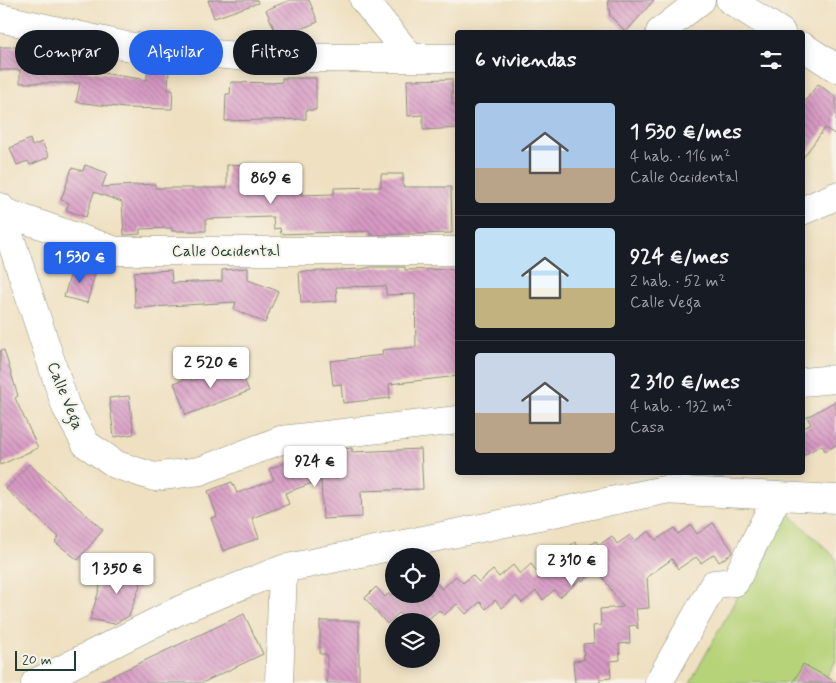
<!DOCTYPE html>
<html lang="es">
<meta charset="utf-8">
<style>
body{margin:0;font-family:Mynerve,sans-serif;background:#20242c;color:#f1f3f6;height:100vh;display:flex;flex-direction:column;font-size:19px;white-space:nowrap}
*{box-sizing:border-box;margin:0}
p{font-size:16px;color:#9ea1a6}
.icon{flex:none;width:28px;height:28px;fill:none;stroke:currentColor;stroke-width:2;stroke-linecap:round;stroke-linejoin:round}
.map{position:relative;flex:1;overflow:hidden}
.panel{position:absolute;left:455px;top:30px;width:350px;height:445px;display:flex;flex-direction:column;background:#171b24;border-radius:5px;box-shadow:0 2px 12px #0003}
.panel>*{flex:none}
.hud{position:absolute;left:15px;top:30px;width:365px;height:45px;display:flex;gap:10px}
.tools{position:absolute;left:385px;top:548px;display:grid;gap:10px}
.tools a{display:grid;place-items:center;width:55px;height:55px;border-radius:50%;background:#171b24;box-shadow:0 2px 12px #0003;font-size:25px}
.scale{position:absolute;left:15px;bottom:12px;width:61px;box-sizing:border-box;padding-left:5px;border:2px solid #1f3d34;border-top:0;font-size:14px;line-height:18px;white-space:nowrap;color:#1f3d34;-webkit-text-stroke:4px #f7f3e8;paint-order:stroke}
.price{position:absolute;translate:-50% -42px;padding:0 11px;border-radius:5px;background:#fff;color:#222;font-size:16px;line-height:32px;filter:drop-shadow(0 1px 2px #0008)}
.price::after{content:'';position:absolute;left:50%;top:30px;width:15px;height:11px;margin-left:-8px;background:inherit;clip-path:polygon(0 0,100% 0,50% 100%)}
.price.active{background:#2563eb;color:#fff}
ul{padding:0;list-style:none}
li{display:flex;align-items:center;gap:15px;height:125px;padding:0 20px}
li+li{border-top:1px solid #363941}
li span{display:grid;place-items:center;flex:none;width:140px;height:100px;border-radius:5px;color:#555}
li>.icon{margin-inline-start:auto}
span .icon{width:60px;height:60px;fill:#fffc;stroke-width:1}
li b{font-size:21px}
h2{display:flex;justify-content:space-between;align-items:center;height:60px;padding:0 20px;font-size:21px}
.tag{padding:0 18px;border-radius:22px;background:#171b24;box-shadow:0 2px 12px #0003;font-size:18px;line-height:45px}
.tag.active{background:#2563eb;color:#fff}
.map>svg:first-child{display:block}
.green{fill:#b7d37a;stroke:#6b8857}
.building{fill:url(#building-back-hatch)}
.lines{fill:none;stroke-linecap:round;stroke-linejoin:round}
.minor-casing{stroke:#878e7a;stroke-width:29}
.minor{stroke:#fff;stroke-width:28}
.labels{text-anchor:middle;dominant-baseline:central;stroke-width:4;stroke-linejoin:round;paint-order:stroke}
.street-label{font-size:16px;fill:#1f3d34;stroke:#f7f3e8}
</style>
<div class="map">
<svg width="836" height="683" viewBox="0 0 836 683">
<defs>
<pattern id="building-back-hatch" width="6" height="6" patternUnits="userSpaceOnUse" patternTransform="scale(1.25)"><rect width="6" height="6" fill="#d89ac4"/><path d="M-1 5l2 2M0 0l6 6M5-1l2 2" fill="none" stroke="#af7fa0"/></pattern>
</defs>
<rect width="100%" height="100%" fill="#f7f3e8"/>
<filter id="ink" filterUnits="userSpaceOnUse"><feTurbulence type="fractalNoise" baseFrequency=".02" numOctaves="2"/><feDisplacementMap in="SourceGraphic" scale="10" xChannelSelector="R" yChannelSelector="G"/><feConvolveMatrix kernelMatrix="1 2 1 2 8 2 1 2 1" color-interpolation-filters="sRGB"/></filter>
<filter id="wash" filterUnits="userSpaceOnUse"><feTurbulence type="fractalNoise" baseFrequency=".0096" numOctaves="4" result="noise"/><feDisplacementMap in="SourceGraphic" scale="20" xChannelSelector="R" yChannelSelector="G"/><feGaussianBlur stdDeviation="1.12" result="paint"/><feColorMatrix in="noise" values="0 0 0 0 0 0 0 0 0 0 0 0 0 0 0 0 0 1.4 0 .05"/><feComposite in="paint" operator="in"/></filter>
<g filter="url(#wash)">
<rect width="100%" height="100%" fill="#efe0c1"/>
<path class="green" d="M785,510L836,558V661L823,683H690Z"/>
<g id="blocks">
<path class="building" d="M208,0H257L258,3L214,18Z
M290,0H309L318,22L278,38L266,10Z
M608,0H654L626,32L610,16Z
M0,47H58V66L147,80V68L169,69L168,90H173L172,109L125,108L76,102L80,83H20V70H0Z
M282,78H316V110H306V119L225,121L226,94H230L231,82L272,83L282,82Z
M452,79V104H458V128L423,130V115L408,116L407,80Z
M818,84L836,97V135L825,128L802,159V105Z
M30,139L32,146L42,142L49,157L30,165L28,161L17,165L10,148Z
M250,164V185L300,182L301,195L334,194V188L381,187V174H403V187H451L452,233L370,235V231L281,234L280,228L274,229L273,217L206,219V231H172V228L140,229V234L124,235L122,202L94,192L86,217L66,210L69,203L61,200L72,168L83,171L85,165L107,173L102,187L155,184V188H227V165Z
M73,265L96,271L87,303L64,297Z
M371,267H405V270L458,269V376L389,384L390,398L343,403L341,384L333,385L330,361L383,355L382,350L416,347L415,294L386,295V286L336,287L337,301L301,303L299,272L362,269Z
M248,268V280L278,291L265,323L234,309L236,302L135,308L134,272L171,270L172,283L222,281V270Z
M4,350L18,396L15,398L38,448L0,465V351Z
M238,364L249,391L186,415L174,383L190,377L191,381Z
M129,396L134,434L114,437L109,398Z
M836,401V445L825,451L822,445L802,456V429L811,424L807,417Z
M352,448V452L421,449L423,489L361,491L362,517L323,519L321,480L285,493L289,504L252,518L259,538L223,551L211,518L217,516L208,491L232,482L237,493L274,480L269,469L313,452Z
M29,464L103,530L78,560L55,542L59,537L6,489Z
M713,523L733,551L731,554L719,562L714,554L701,563L696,557L678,569L672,559L647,577L649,608L636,609L638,629L635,625L629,626L630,643L619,644L620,660L610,661L611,678L600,679V683H575L573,661L584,660L583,644L594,643L593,626L601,625L600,609L623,607L598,570L582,581L581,579L560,597L554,590L543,600L536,591L522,603L516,596L502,608L495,600L486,609L480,602L466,614L457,604L444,615L439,610L426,621L419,613L407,621L399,613L387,624L365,598L376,587L385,597L388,594H431V576L442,589L456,576L463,583L472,575L479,582L493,570L499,577L513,565L520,574L531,564L537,572L575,542L581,551L596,541L599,545L612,536L617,544L630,535L635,541L649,531L656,540L674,528L678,534L691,525L697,534Z
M118,566L144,574L129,616L114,624L90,619L106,568L117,572Z
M244,614L263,654L202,683H97Z
M320,621H359V683H327V654H320Z
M803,664L836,682V683H793Z"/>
</g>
</g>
<g filter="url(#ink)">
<use href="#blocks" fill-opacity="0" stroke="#878e7a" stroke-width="1"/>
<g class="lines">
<defs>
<path id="minor" d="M364,0L411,58
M730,0L781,32
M0,18L126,46L259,58H458
M660,32L701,0
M802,46L836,68
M0,207L66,407L86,444L117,465L154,477L200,471L281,440L458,420
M1,211L116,251H458
M802,211L836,196
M802,382L836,379
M659,682L714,584L735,582L777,497
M35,683L182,609L283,569L664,490L836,499
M279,683L283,569"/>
</defs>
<use href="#minor" class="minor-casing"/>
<use href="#minor" class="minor"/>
</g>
</g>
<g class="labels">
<g class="street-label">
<text x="226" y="251">Calle Occidental</text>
<text transform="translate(65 396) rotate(68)">Calle Vega</text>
</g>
</g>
</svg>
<div class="tools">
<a><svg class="icon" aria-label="locate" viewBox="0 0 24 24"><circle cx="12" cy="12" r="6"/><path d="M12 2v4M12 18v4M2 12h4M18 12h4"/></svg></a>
<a><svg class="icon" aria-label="layers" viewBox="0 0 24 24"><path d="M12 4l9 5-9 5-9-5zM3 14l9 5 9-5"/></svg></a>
</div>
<div class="scale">20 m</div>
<b class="price" style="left:271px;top:205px">869 €</b>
<b class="price active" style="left:80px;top:284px">1 530 €</b>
<b class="price" style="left:211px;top:389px">2 520 €</b>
<b class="price" style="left:315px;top:488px">924 €</b>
<b class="price" style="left:572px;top:587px">2 310 €</b>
<b class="price" style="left:117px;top:595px">1 350 €</b>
<div class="hud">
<a class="tag">Comprar</a>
<a class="tag active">Alquilar</a>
<a class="tag">Filtros</a>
</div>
<section class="panel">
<h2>6 viviendas<svg class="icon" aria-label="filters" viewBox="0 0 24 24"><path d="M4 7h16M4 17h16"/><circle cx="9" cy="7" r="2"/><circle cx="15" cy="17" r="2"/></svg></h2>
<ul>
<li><span style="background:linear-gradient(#a9c7e8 65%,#b9a48a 0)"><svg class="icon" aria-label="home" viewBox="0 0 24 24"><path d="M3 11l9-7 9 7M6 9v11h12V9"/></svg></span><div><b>1 530 €/mes</b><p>4 hab. · 116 m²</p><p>Calle Occidental</p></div></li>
<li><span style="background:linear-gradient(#bfe0f5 60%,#c2b280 0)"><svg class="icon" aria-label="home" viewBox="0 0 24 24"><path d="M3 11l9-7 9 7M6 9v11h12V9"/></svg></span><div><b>924 €/mes</b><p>2 hab. · 52 m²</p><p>Calle Vega</p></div></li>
<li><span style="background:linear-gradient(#c9d6e8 60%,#b9a48a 0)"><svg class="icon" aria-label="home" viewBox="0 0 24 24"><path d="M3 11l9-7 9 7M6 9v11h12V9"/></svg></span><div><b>2 310 €/mes</b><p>4 hab. · 132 m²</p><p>Casa</p></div></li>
</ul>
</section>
</div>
